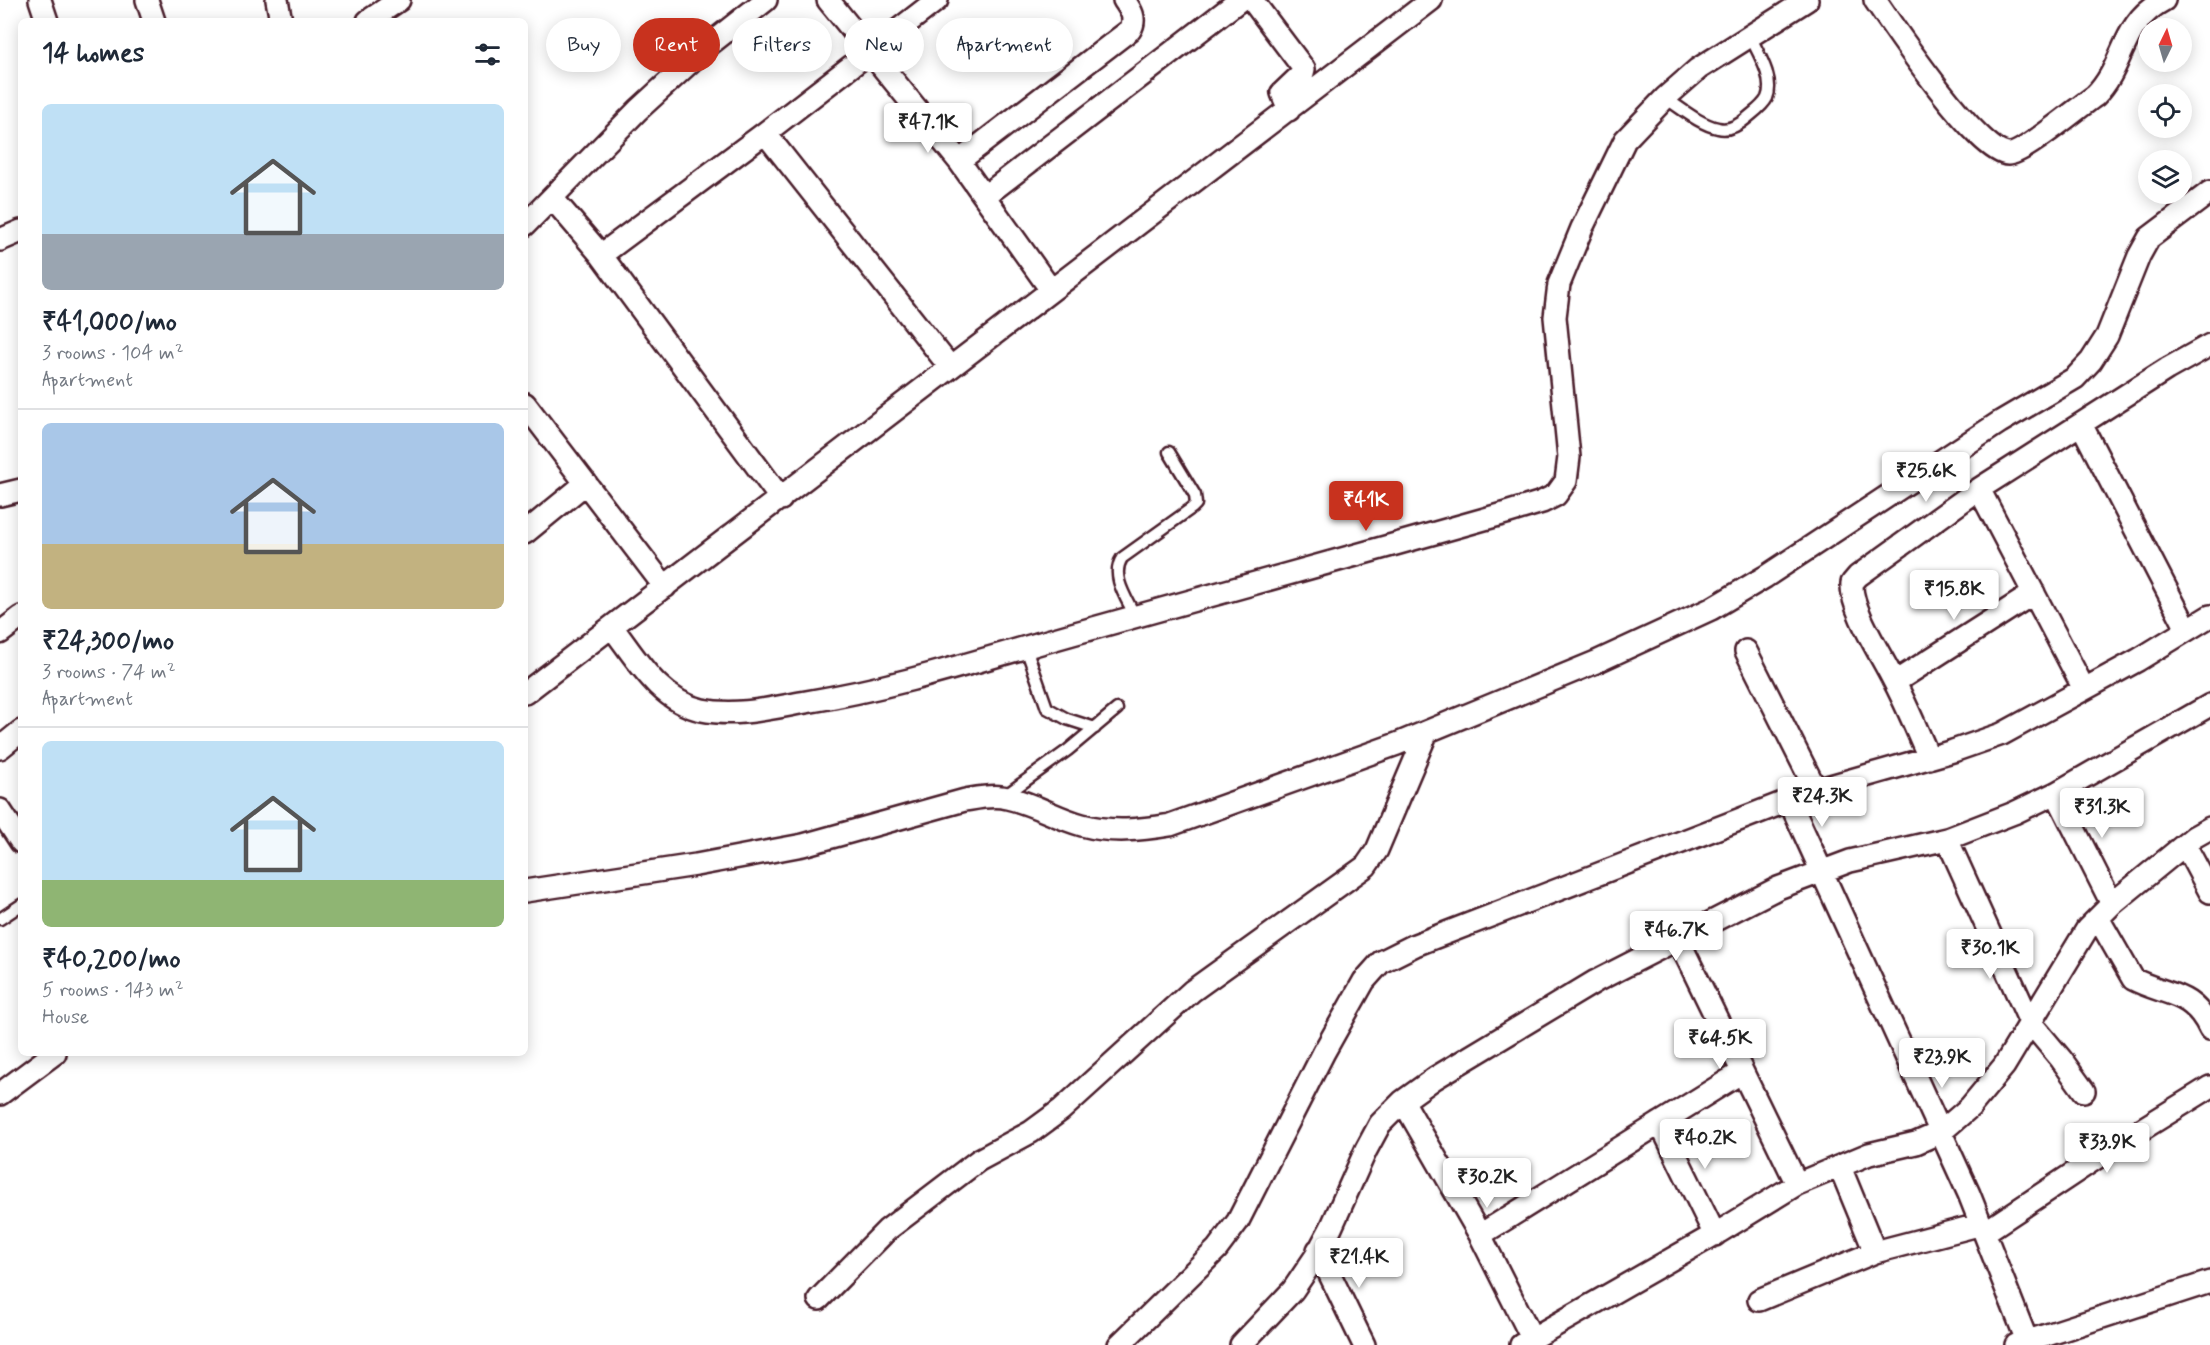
<!DOCTYPE html>
<meta charset="utf-8">
<style>
body{margin:0;font-family:Mynerve,sans-serif;background:#f2f2f3;color:#1f2937;height:100vh;display:flex;flex-direction:column;font-size:22px;white-space:nowrap}
*{box-sizing:border-box;margin:0}
p{font-size:20px;color:#747a83}
.icon{flex:none;width:33px;height:33px;fill:none;stroke:currentColor;stroke-width:2;stroke-linecap:round;stroke-linejoin:round}
.map{position:relative;flex:1;overflow:hidden}
.side{position:absolute;left:18px;top:18px;width:510px;height:1038px;display:flex;flex-direction:column;background:#fff;border-radius:9px;box-shadow:0 3px 15px #0003}
.side>*{flex:none}
.hud{position:absolute;left:546px;top:18px;width:570px;height:54px;display:flex;gap:12px}
.needle{width:39px;rotate:5deg}
.tools{position:absolute;left:2138px;top:18px;display:grid;gap:12px}
.tools a{display:grid;place-items:center;width:54px;height:54px;border-radius:50%;background:#fff;box-shadow:0 3px 15px #0003;font-size:30px}
.price{position:absolute;translate:-50% -51px;padding:0 14px;border-radius:6px;background:#fff;color:#222;font-size:20px;line-height:39px;filter:drop-shadow(0 2px 3px #0008)}
.price::after{content:'';position:absolute;left:50%;top:36px;width:18px;height:14px;margin-left:-9px;background:inherit;clip-path:polygon(0 0,100% 0,50% 100%)}
.price.on{background:#c8321e;color:#fff}
ul{padding:0;list-style:none}
li{display:grid;align-content:center;gap:12px;height:318px;padding:0 24px}
li+li{border-top:2px solid #e0e1e3}
li span{display:grid;place-items:center;height:186px;border-radius:9px;color:#555}
li>.icon{margin-inline-start:auto}
span .icon{width:108px;height:108px;fill:#fffc;stroke-width:1}
li b{font-size:26px}
h2{display:flex;justify-content:space-between;align-items:center;height:72px;padding:0 24px;font-size:26px}
.tag{padding:0 21px;border-radius:27px;background:#fff;box-shadow:0 3px 15px #0003;font-size:21px;line-height:54px}
.tag.on{background:#c8321e;color:#fff}
.map>svg:first-child{display:block}
.lines{fill:none;stroke-linecap:round;stroke-linejoin:round}
.service-casing{stroke:#4a1f2b;stroke-width:15}
.minor-casing{stroke:#4a1f2b;stroke-width:26}
.service{stroke:#fff;stroke-width:10}
.minor{stroke:#fff;stroke-width:21}
</style>
<div class="map">
<svg width="2210" height="1345" viewBox="0 0 2210 1345">
<rect width="100%" height="100%" fill="#fff"/>
<filter id="ink" filterUnits="userSpaceOnUse"><feTurbulence type="fractalNoise" baseFrequency=".0167" numOctaves="2"/><feDisplacementMap in="SourceGraphic" scale="12" xChannelSelector="R" yChannelSelector="G"/><feConvolveMatrix kernelMatrix="1 2 1 2 8 2 1 2 1" color-interpolation-filters="sRGB"/></filter>
<g filter="url(#ink)">
<g class="lines">
<defs>
<path id="service" d="M1665,98C1681,108 1699,124 1718,128C1729,131 1739,125 1747,118C1754,112 1763,106 1767,98C1775,79 1758,53 1750,36
M1135,616C1127,599 1110,576 1122,558L1192,508L1196,504L1195,495L1169,452
M1026,648L1047,708L1067,719L1095,728
M1003,797L1068,750L1117,709
M0,919L21,905"/>
<path id="minor" d="M40,0L47,21
M147,0L154,21
M277,0L281,21
M828,0L959,161L1051,290
M1252,0L1304,69L1303,73L1282,93L1289,110
M1875,0C1894,28 1978,153 2008,154C2022,155 2080,106 2095,96C2126,65 2120,23 2164,0
M368,21L399,0
M765,133L950,367
M959,161L1130,30C1137,19 1131,10 1124,0
M985,196L1240,0
M553,199L601,255L781,499
M525,225L638,110L710,44L766,0
M0,240L21,231
M601,255L765,133L937,0
M525,404L665,587
M2081,424L2187,629
M1979,489L2084,689
M0,495L21,490
M525,533L586,483
M612,627C636,658 659,701 702,710C736,717 772,708 806,702C905,686 998,654 1094,628C1232,589 1369,552 1506,513L1542,502L1556,495L1566,481L1569,457L1555,317L1559,284L1582,228L1625,140L1665,98L1698,69L1807,0
M0,633L21,617
M1746,651L1816,790
M1895,682L2034,593
M525,693C828,464 1128,229 1431,0
M0,748L21,731
M1929,758C1918,732 1907,706 1894,681C1882,656 1850,609 1852,583L1858,576L1979,489L2167,369L2210,345
M2056,793L2112,904
M1789,800L1969,1194L2027,1341
M0,810L21,842
M1947,839L2030,1022L2061,1059L2084,1091
M2185,845L2210,892
M525,891L696,865L803,845L965,800C977,798 990,795 1002,797C1030,801 1055,818 1082,825C1112,833 1140,830 1170,825L1397,744L1596,662L1711,609L1765,577L2000,422L2075,378L2091,361L2107,336L2139,256L2149,238L2210,192
M2098,918L2133,979C2165,996 2192,990 2210,1029
M1678,939L1797,1184
M0,1094L55,1053
M1403,1101L1480,1235L1532,1338
M1660,1123L1715,1235
M1840,1167L1875,1252
M1985,1232L2110,1149L2210,1087
M1480,1235L1742,1072
M1318,1250L1364,1345
M819,1299L887,1230L979,1160L1031,1132L1061,1110L1192,991L1366,866L1377,850L1427,732
M1759,1300L1875,1252L1982,1224
M1119,1345L1217,1249L1238,1221L1324,1052L1364,981L1381,962L1415,945L1816,790L1953,751L2002,734L2138,660L2210,616
M1241,1345L1293,1290L1316,1256L1331,1228L1366,1150L1380,1124L1403,1101L1435,1078L1596,981L1778,888L1850,861L1947,839L2014,813L2056,793L2210,705
M1521,1345L1719,1232L1797,1184L1869,1154L1916,1143L1941,1132L1970,1107L2004,1066L2087,929L2112,904L2194,837L2210,828
M2016,1345L2210,1282"/>
</defs>
<use href="#service" class="service-casing"/>
<use href="#minor" class="minor-casing"/>
<use href="#service" class="service"/>
<use href="#minor" class="minor"/>
</g>
</g>
</svg>
<div class="tools">
<a><svg class="needle" viewBox="-14 -14 28 28"><path d="M0-13l5 13h-10z" fill="#e53935"/><path d="M0 13l5-13h-10z" fill="#747a83"/></svg></a>
<a><svg class="icon" aria-label="locate" viewBox="0 0 24 24"><circle cx="12" cy="12" r="6"/><path d="M12 2v4M12 18v4M2 12h4M18 12h4"/></svg></a>
<a><svg class="icon" aria-label="layers" viewBox="0 0 24 24"><path d="M12 4l9 5-9 5-9-5zM3 14l9 5 9-5"/></svg></a>
</div>
<b class="price" style="left:928px;top:154px">₹47.1K</b>
<b class="price" style="left:1926px;top:503px">₹25.6K</b>
<b class="price on" style="left:1366px;top:532px">₹41K</b>
<b class="price" style="left:1954px;top:621px">₹15.8K</b>
<b class="price" style="left:1822px;top:828px">₹24.3K</b>
<b class="price" style="left:2102px;top:839px">₹31.3K</b>
<b class="price" style="left:1676px;top:962px">₹46.7K</b>
<b class="price" style="left:1990px;top:980px">₹30.1K</b>
<b class="price" style="left:1720px;top:1070px">₹64.5K</b>
<b class="price" style="left:1942px;top:1089px">₹23.9K</b>
<b class="price" style="left:1705px;top:1170px">₹40.2K</b>
<b class="price" style="left:2107px;top:1174px">₹33.9K</b>
<b class="price" style="left:1487px;top:1209px">₹30.2K</b>
<b class="price" style="left:1359px;top:1289px">₹21.4K</b>
<div class="hud">
<a class="tag">Buy</a>
<a class="tag on">Rent</a>
<a class="tag">Filters</a>
<a class="tag">New</a>
<a class="tag">Apartment</a>
</div>
<section class="side">
<h2>14 homes<svg class="icon" aria-label="filters" viewBox="0 0 24 24"><path d="M4 7h16M4 17h16"/><circle cx="9" cy="7" r="2"/><circle cx="15" cy="17" r="2"/></svg></h2>
<ul>
<li><span style="background:linear-gradient(#bfe0f5 70%,#9aa5b1 0)"><svg class="icon" aria-label="home" viewBox="0 0 24 24"><path d="M3 11l9-7 9 7M6 9v11h12V9"/></svg></span><div><b>₹41,000/mo</b><p>3 rooms · 104 m²</p><p>Apartment</p></div></li>
<li><span style="background:linear-gradient(#a9c7e8 65%,#c2b280 0)"><svg class="icon" aria-label="home" viewBox="0 0 24 24"><path d="M3 11l9-7 9 7M6 9v11h12V9"/></svg></span><div><b>₹24,300/mo</b><p>3 rooms · 74 m²</p><p>Apartment</p></div></li>
<li><span style="background:linear-gradient(#bfe0f5 75%,#8fb573 0)"><svg class="icon" aria-label="home" viewBox="0 0 24 24"><path d="M3 11l9-7 9 7M6 9v11h12V9"/></svg></span><div><b>₹40,200/mo</b><p>5 rooms · 143 m²</p><p>House</p></div></li>
</ul>
</section>
</div>
